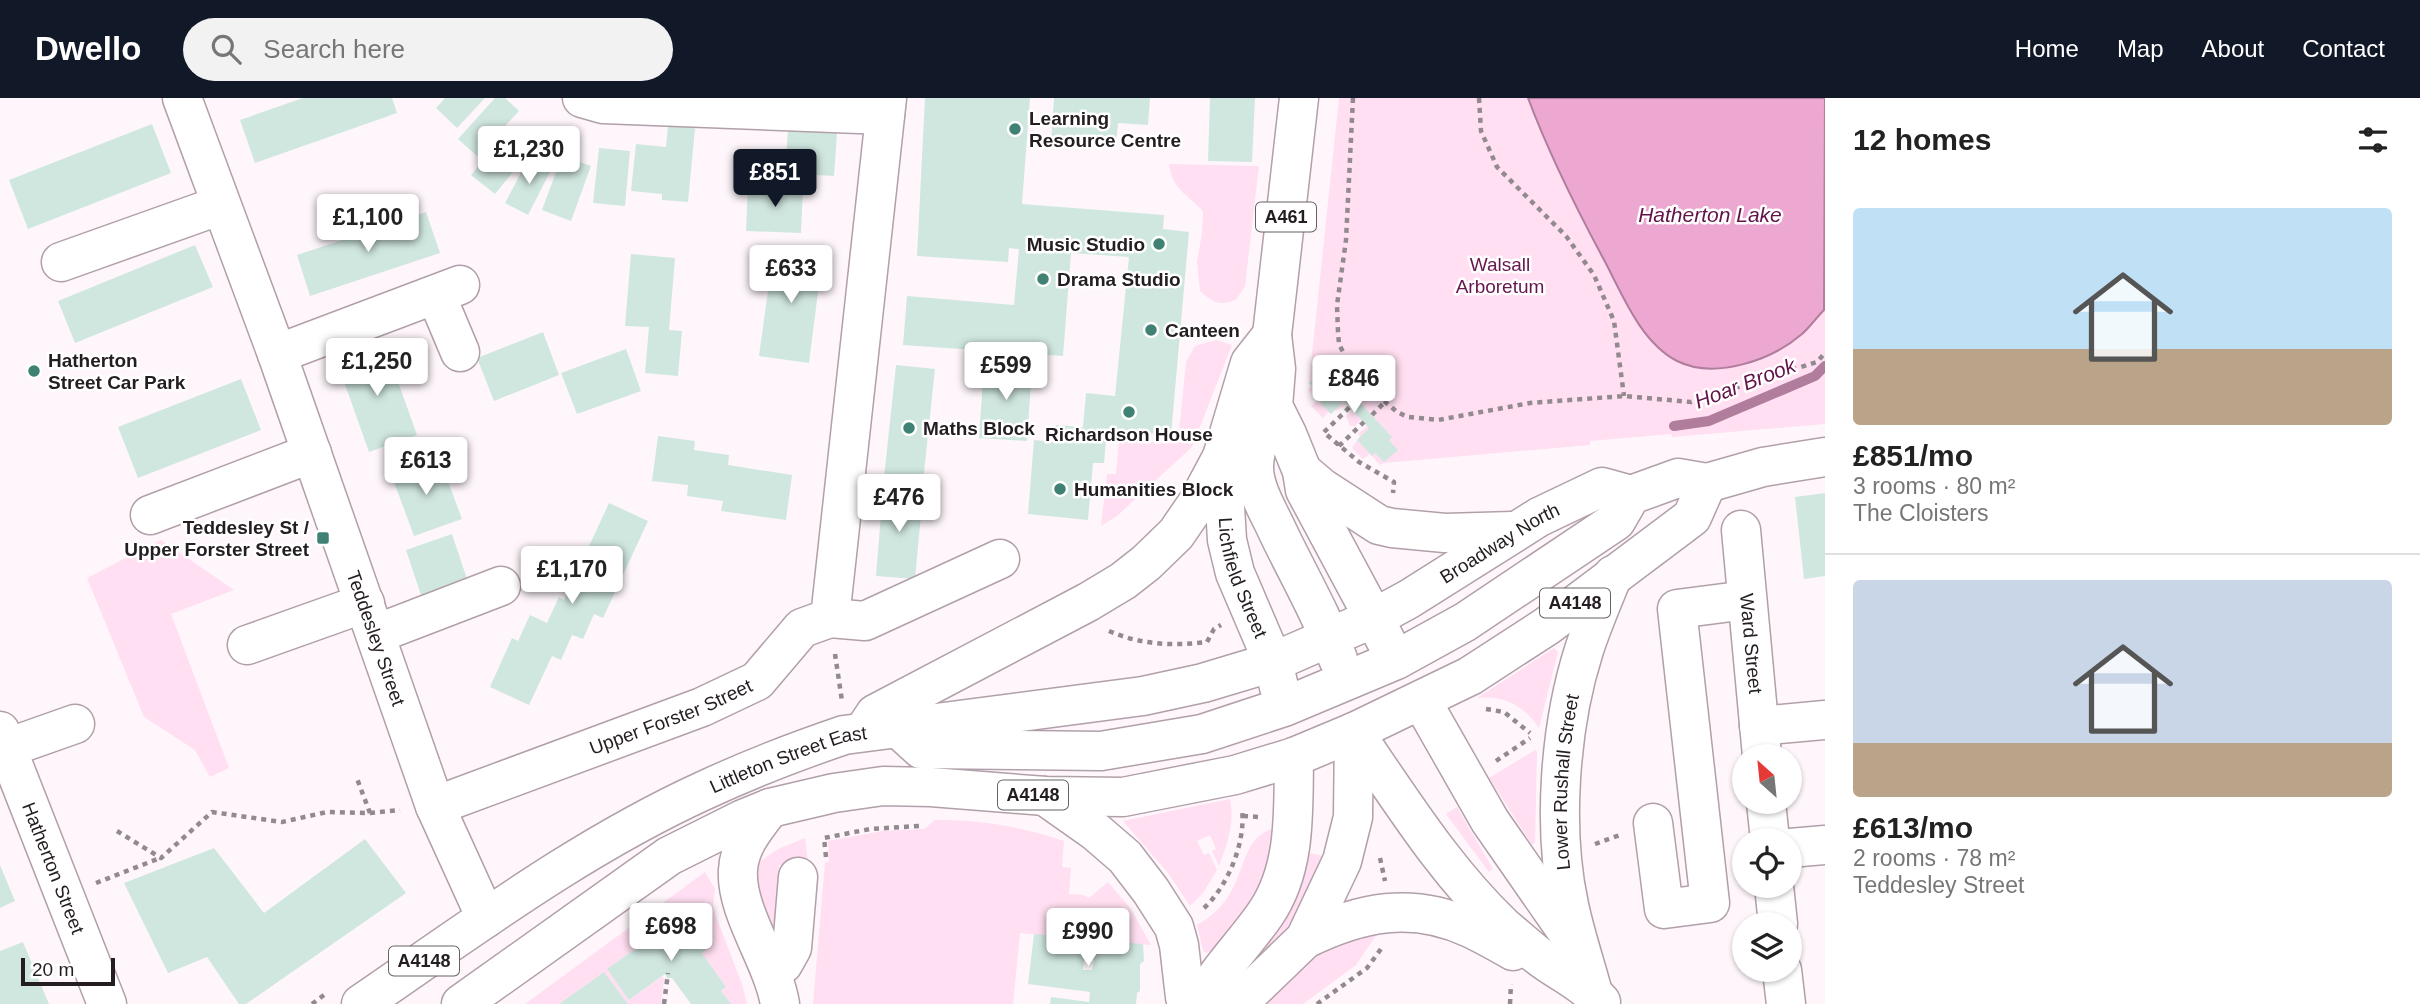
<!DOCTYPE html>
<meta charset="utf-8">
<style>
body{margin:0;font-family:Helvetica,sans-serif;background:#f2f2f2;color:#222;height:100vh;display:flex;flex-direction:column;font-size:26px;white-space:nowrap}
*{box-sizing:border-box;margin:0}
p{font-size:23px;color:#767676}
.icon{flex:none;width:38px;height:38px;fill:none;stroke:currentColor;stroke-width:2;stroke-linecap:round;stroke-linejoin:round}
.map{position:relative;flex:1;overflow:hidden}
.drawer{display:flex;flex-direction:column;background:#fff;width:595px}
.drawer>*{flex:none}
.needle{width:46px;rotate:333deg}
.buttons{position:absolute;left:1732px;top:646px;display:grid;gap:14px}
.buttons a{display:grid;place-items:center;width:70px;height:70px;border-radius:50%;background:#fff;box-shadow:0 2px 5px #0004;font-size:35px}
.scale{position:absolute;left:21px;bottom:18px;width:94px;box-sizing:border-box;padding-left:7px;border:4px solid #241d21;border-top:0;font-size:19px;line-height:24px;white-space:nowrap;color:#241d21;-webkit-text-stroke:5px #fff;paint-order:stroke}
.price{position:absolute;translate:-50% -60px;padding:0 16px;border-radius:7px;background:#fff;color:#222;font-size:23px;line-height:46px;filter:drop-shadow(0 2px 4px #0008)}
.price::after{content:'';position:absolute;left:50%;top:42px;width:21px;height:16px;margin-left:-10px;background:inherit;clip-path:polygon(0 0,100% 0,50% 100%)}
.price.on{background:#111827;color:#fff}
ul{padding:0;list-style:none}
li{display:grid;align-content:center;gap:14px;height:371px;padding:0 28px}
li+li{border-top:2px solid #e0e0e0}
li span{display:grid;place-items:center;height:217px;border-radius:7px;color:#555}
li>.icon{margin-inline-start:auto}
span .icon{width:126px;height:126px;fill:#fffc;stroke-width:1}
li b{font-size:30px}
h2{display:flex;justify-content:space-between;align-items:center;height:84px;padding:0 28px;font-size:30px}
header{display:flex;align-items:center;gap:42px;box-sizing:border-box;height:98px;padding:0 35px;background:#111827;color:#fff}
header strong{font-size:33px}
nav{display:flex;gap:38px;margin-inline-start:auto;font-size:24px}
.search{width:490px;height:63px;background:#f2f2f2;display:flex;align-items:center;gap:18px;box-sizing:border-box;padding:0 24px;border-radius:38px;color:#767676;font-size:26px}
main{display:flex;flex:1;min-height:0}
.map>svg:first-child{display:block}
.green{fill:#ffdff1}
.water{fill:#eca8d1;stroke:#b07e9c;stroke-width:2}
.lines{fill:none;stroke-linecap:round;stroke-linejoin:round}
.stream{stroke:#b07e9c;stroke-width:10}
.building{fill:#d0e7e0;fill-rule:evenodd}
.minor-casing{stroke:#b19fa9;stroke-width:41}
.highway-casing{stroke:#b19fa9;stroke-width:41}
.path{stroke:#928a8f;stroke-width:4.5;stroke-dasharray:5 5;stroke-linecap:butt}
.minor{stroke:#fff;stroke-width:38}
.highway{stroke:#fff;stroke-width:38}
.poi-dot{fill:#3f8172;stroke:#fff;stroke-width:2.5}
.labels{text-anchor:middle;dominant-baseline:central;stroke-width:5;stroke-linejoin:round;paint-order:stroke}
.shield{fill:#fff;stroke:#666164;stroke-width:2}
.shield-label{font-size:18px;font-weight:bold;fill:#241d21}
.poi-label{font-size:19px;font-weight:bold;fill:#241d21;stroke:#fff;text-anchor:start}
.park-label{font-size:19px;fill:#65174e;stroke:#fff}
.street-label{font-size:19px;fill:#241d21;stroke:#fff}
.water-label{font-size:21px;font-style:italic;fill:#61134a;stroke:#fff}
</style>
<header>
<strong>Dwello</strong>
<div class="search"><svg class="icon" aria-label="search" viewBox="0 0 24 24"><circle cx="10" cy="10" r="6"/><path d="M15 15l6 6"/></svg>Search here</div>
<nav><a>Home</a><a>Map</a><a>About</a><a>Contact</a></nav>
</header>
<main>
<div class="map">
<svg width="1825" height="906" viewBox="0 0 1825 906">
<rect width="100%" height="100%" fill="#fef6fb"/>
<path class="green" d="M1339,0H1825V326L1672,339L1671,336L1590,343V347L1384,365L1380,367L1370,356L1363,361L1352,350L1360,338L1358,336L1367,328L1361,322L1355,328H1350L1346,318L1352,312L1346,306L1337,313L1335,312L1331,316L1328,314L1323,320L1311,308L1318,302L1308,292L1311,288L1309,285Z
M1169,66L1259,68L1245,188L1236,202C1219,208 1213,205 1200,193L1197,164L1202,135L1203,113C1187,96 1172,91 1169,66Z
M1216,242L1232,247L1192,349L1117,418L1101,428L1107,376H1116L1119,343L1178,345L1186,264L1195,248Z
M161,442L234,492L171,516L229,670L210,679L195,652L144,619L87,480Z
M1554,550L1558,554L1539,630C1523,607 1504,597 1477,600Z
M1535,652L1537,654L1535,745L1532,747L1489,680Z
M1230,701C1235,726 1227,746 1219,768L1212,753L1216,751L1210,737L1197,743L1204,757L1209,755L1217,772L1203,795L1190,808L1168,775L1123,723Z
M1457,709L1493,771L1489,774L1446,716Z
M935,722C982,722 1020,728 1064,743L1062,769L1071,770L1069,796L1083,797L1089,800L1108,784L1131,811L1151,847L1020,835L1013,906H813L825,764H829L828,743L882,733L924,731Z
M1272,731H1277C1274,743 1272,757 1268,769C1259,798 1232,839 1207,855L1203,853L1197,827C1212,819 1224,807 1232,792C1244,771 1246,738 1272,731Z
M805,740L809,770L779,767L775,828L772,827L758,797L756,766L778,751Z
M1305,754L1324,758L1301,816L1275,847L1228,886Z
M705,774L715,791L713,807L715,816L742,886L747,906H729L721,893L726,889L702,855L691,831L694,828L678,808L658,822L660,825L639,841L642,846L607,871L629,902L663,878L664,882L661,906H628L604,874L559,906H525Z
M1381,830L1356,867L1303,906H1266L1317,856Z"/>
<path class="water" d="M1528,0H1825L1824,212C1816,220 1810,229 1802,236C1772,262 1715,282 1677,263C1640,244 1622,195 1603,160C1575,108 1549,56 1528,0Z"/>
<g class="lines">
<path class="stream" d="M1674,328L1709,323L1815,278L1825,268"/>
</g>
<path class="building" d="M303,0H392L397,15L255,65L240,22Z
M445,0H485L457,30L436,10Z
M495,0H505L519,13L477,58L458,41Z
M925,0H1030L1022,106L1164,117L1163,131L1189,134L1171,337L1107,332L1104,365H1093L1088,422L1028,416L1034,342L1055,344L1056,327L1083,329L1086,295L1115,298L1129,159L1071,155L1063,258L903,247L907,198L1014,207L1019,151L1009,150L1008,164L917,158Z
M1054,0H1150L1148,27L1118,25L1116,48L1051,43Z
M1210,0H1255L1252,64L1208,63Z
M669,18L696,20L688,104L662,102V96L631,93L636,46L666,49Z
M152,26L171,75L28,131L9,82Z
M510,29L534,48L495,96L471,77Z
M788,32L837,35L834,78L785,75Z
M599,50L630,53L625,108L593,105Z
M530,58L552,70L528,117L505,105Z
M562,58L591,68L571,123L542,112Z
M748,87L803,89L801,135L746,133Z
M426,114L440,155L310,198L297,157Z
M195,147L213,189L75,245L58,203Z
M774,149L823,155L809,265L759,258Z
M631,156L675,160L669,232L682,233L678,278L645,275L649,229L625,228Z
M543,234L559,277L494,303L477,260Z
M385,247L417,337L369,354L337,264Z
M626,251L641,293L577,316L561,275Z
M984,266L1032,269L1027,343L979,340Z
M896,267L935,271L922,393L883,389Z
M1322,273L1333,284L1337,280L1392,339L1389,342L1398,352L1384,364L1375,355L1372,358L1357,342L1369,330L1344,303L1331,316L1316,300L1319,296L1309,285Z
M241,281L261,332L138,380L118,329Z
M658,338L695,343L694,352L729,357L728,367L792,377L786,422L721,413L723,403L687,398L688,387L652,383Z
M439,359L462,421L414,438L391,376Z
M883,392L923,395L915,481L876,478Z
M1825,395V478L1804,481L1795,399Z
M609,405L648,423L603,520L594,516L583,541L572,537L561,562L552,558L529,607L490,589L512,540L518,543L530,517L547,525L559,499L564,502Z
M452,436L468,484L422,500L406,452Z
M365,741L406,795L246,906H239L207,859L168,875L124,785L214,750L264,815Z
M0,767L15,803L0,810Z
M679,808L694,829L691,831L706,852L702,855L726,889L721,893L731,906H691L672,880H667L665,876L629,902L607,871L642,846L638,841L660,825L658,822Z
M1034,836L1143,846L1144,863L1140,866V893L1137,895L1136,906H1050L1051,899L1089,904L1090,894L1028,886ZM1084,861L1094,862L1092,872H1083Z
M23,844L49,906H0V853Z
M604,874L628,906H559Z"/>
<g class="lines">
<defs>
<g id="minor">
<path id="s1" d="M182,0L277,256L435,708L486,820"/>
<path d="M582,0L603,6L885,17"/>
<path d="M61,164L221,107"/>
<path d="M436,197L460,254"/>
<path d="M277,256L460,187"/>
<path d="M150,417L312,355"/>
<path id="s2" d="M1741,432L1762,658"/>
<path d="M830,520L865,523L1000,461"/>
<path d="M376,536L501,488"/>
<path d="M247,547L365,505"/>
<path d="M1421,602L1490,723L1570,838"/>
<path d="M1759,628L1825,622"/>
<path id="s3" d="M0,633L107,906"/>
<path d="M1354,634C1401,702 1444,772 1504,829C1516,839 1528,850 1541,860C1561,875 1584,885 1601,904"/>
<path d="M7,650L75,626"/>
<path d="M1045,698L1096,734L1125,759L1151,793L1174,829L1179,847L1185,899L1188,906"/>
<path d="M1766,704L1770,742"/>
<path id="s4" d="M435,708L702,609L757,583L802,530L830,520L887,0"/>
<path d="M770,710C756,728 739,748 738,772C735,813 773,863 780,906"/>
<path d="M1653,725L1664,811L1710,805L1677,511L1747,502"/>
<path d="M1790,750L1825,747"/>
<path d="M1774,788L1778,826"/>
<path d="M1305,841C1360,814 1412,803 1470,830C1485,837 1499,845 1513,853"/>
<path d="M770,871L783,866L792,850L798,779"/>
<path d="M1782,872L1786,906"/>
<path id="s5" d="M1593,895C1585,865 1575,836 1569,807C1552,729 1560,627 1584,552C1592,527 1603,502 1613,477"/>
<path d="M1200,906C1217,872 1245,846 1266,815C1297,769 1293,712 1294,659"/>
<path d="M1241,906L1248,896L1305,841L1342,763L1353,719L1354,634"/>
</g>
<g id="highway">
<path d="M1299,0L1272,237L1276,271L1273,308L1287,336L1302,373L1305,392L1386,543"/>
<path id="s6" d="M1272,237L1250,265L1222,359L1227,442L1235,475L1273,564L1279,589"/>
<path d="M1273,308C1265,328 1254,348 1254,369C1254,390 1267,411 1276,430C1296,473 1322,516 1338,561"/>
<path d="M1302,373L1322,390L1379,427L1392,430L1445,435L1513,433"/>
<path d="M898,630L921,651L1101,653L1202,636L1284,609L1396,562L1465,524L1616,423L1631,397"/>
<path d="M863,634L875,616L1088,504L1123,483L1146,465L1176,436L1198,404L1222,359"/>
<path id="s7" d="M361,906C472,830 582,748 705,692C750,671 797,653 844,637L1143,598L1203,585L1273,564L1374,520L1409,501L1539,419L1602,389L1631,397L1678,380L1707,385L1763,369L1825,359"/>
<path d="M461,906L669,758L743,721L770,710L834,695L883,688L931,689L1045,698L1123,699L1235,677L1294,659L1354,634L1470,578L1547,528L1692,419L1707,385"/>
</g>
</defs>
<use href="#minor" class="minor-casing"/>
<use href="#highway" class="highway-casing"/>
<path class="path" d="M1353,0L1346,142L1337,207L1338,234L1339,246L1348,264L1369,290L1357,302
M1479,0L1481,33L1497,69L1566,138L1594,177L1614,223L1624,298
M1369,290L1397,314L1408,319L1438,322L1530,305L1624,298L1691,304L1817,264L1825,255
M1372,317L1385,304
M1324,334L1350,309
M1327,337L1359,364L1394,384L1393,395
M1339,348L1364,324
M1109,533C1141,547 1173,548 1207,544L1214,531L1221,527
M835,556L842,603
M1486,611L1504,614L1530,635
M1496,663L1530,640
M370,715L400,712
M1243,718L1260,719
M117,733L161,760L212,714L282,724L327,714L370,715L356,678
M1595,746L1620,737
M826,759L824,740L870,731L919,728L923,725
M1380,760L1385,783
M96,785L160,760
M1204,810C1228,788 1246,744 1242,711
M312,906L328,894
M664,906L668,875
M1317,906L1367,870L1381,851
M1510,906L1511,886"/>
<use href="#minor" class="minor"/>
<use href="#highway" class="highway"/>
</g>
<g class="poi-dot">
<circle cx="1015" cy="31" r="7"/>
<circle cx="1159" cy="146" r="7"/>
<circle cx="1043" cy="181" r="7"/>
<circle cx="1151" cy="232" r="7"/>
<circle cx="34" cy="273" r="7"/>
<circle cx="1129" cy="314" r="7"/>
<circle cx="909" cy="330" r="7"/>
<circle cx="1060" cy="391" r="7"/>
<rect x="316" y="433" width="14" height="14" rx="3.5"/>
</g>
<g class="labels">
<g class="shield">
<rect x="1256" y="104.5" width="60" height="29" rx="5"/>
<rect x="1540" y="490.5" width="70" height="29" rx="5"/>
<rect x="998" y="682.5" width="70" height="29" rx="5"/>
<rect x="389" y="848.5" width="70" height="29" rx="5"/>
</g>
<g class="shield-label">
<text x="1286" y="119">A461</text>
<text x="1575" y="505">A4148</text>
<text x="1033" y="697">A4148</text>
<text x="424" y="863">A4148</text>
</g>
<g class="poi-label">
<text x="1029" y="20">Learning<tspan x="1029" dy="22">Resource Centre</tspan></text>
<text x="1145" y="146" text-anchor="end">Music Studio</text>
<text x="1057" y="181">Drama Studio</text>
<text x="1165" y="232">Canteen</text>
<text x="48" y="262">Hatherton<tspan x="48" dy="22">Street Car Park</tspan></text>
<text x="923" y="330">Maths Block</text>
<text x="1129" y="336" text-anchor="middle">Richardson House</text>
<text x="1074" y="391">Humanities Block</text>
<text x="309" y="429" text-anchor="end">Teddesley St /<tspan x="309" dy="22">Upper Forster Street</tspan></text>
</g>
<g class="park-label">
<text x="1500" y="166">Walsall<tspan x="1500" dy="22">Arboretum</tspan></text>
</g>
<g class="street-label">
<text stroke="none"><textPath href="#s7" startOffset="1248">Broadway North</textPath></text>
<text stroke="none"><textPath href="#s6" startOffset="257">Lichfield Street</textPath></text>
<text stroke="none"><textPath href="#s1" startOffset="574">Teddesley Street</textPath></text>
<text stroke="none"><textPath href="#s2" startOffset="114">Ward Street</textPath></text>
<text stroke="none"><textPath href="#s4" startOffset="252">Upper Forster Street</textPath></text>
<text stroke="none"><textPath href="#s7" startOffset="495">Littleton Street East</textPath></text>
<text stroke="none"><textPath href="#s5" startOffset="215">Lower Rushall Street</textPath></text>
<text stroke="none"><textPath href="#s3" startOffset="147">Hatherton Street</textPath></text>
</g>
<g class="water-label">
<text x="1710" y="116">Hatherton Lake</text>
<text transform="translate(1745 285) rotate(-21)">Hoar Brook</text>
</g>
</g>
</svg>
<div class="buttons">
<a><svg class="needle" viewBox="-14 -14 28 28"><path d="M0-13l5 13h-10z" fill="#e53935"/><path d="M0 13l5-13h-10z" fill="#767676"/></svg></a>
<a><svg class="icon" aria-label="locate" viewBox="0 0 24 24"><circle cx="12" cy="12" r="6"/><path d="M12 2v4M12 18v4M2 12h4M18 12h4"/></svg></a>
<a><svg class="icon" aria-label="layers" viewBox="0 0 24 24"><path d="M12 4l9 5-9 5-9-5zM3 14l9 5 9-5"/></svg></a>
</div>
<div class="scale">20 m</div>
<b class="price" style="left:529px;top:88px">£1,230</b>
<b class="price on" style="left:775px;top:111px">£851</b>
<b class="price" style="left:368px;top:156px">£1,100</b>
<b class="price" style="left:791px;top:207px">£633</b>
<b class="price" style="left:377px;top:300px">£1,250</b>
<b class="price" style="left:1006px;top:304px">£599</b>
<b class="price" style="left:1354px;top:317px">£846</b>
<b class="price" style="left:426px;top:399px">£613</b>
<b class="price" style="left:899px;top:436px">£476</b>
<b class="price" style="left:572px;top:508px">£1,170</b>
<b class="price" style="left:671px;top:865px">£698</b>
<b class="price" style="left:1088px;top:870px">£990</b>
</div>
<section class="drawer">
<h2>12 homes<svg class="icon" aria-label="filters" viewBox="0 0 24 24"><path d="M4 7h16M4 17h16"/><circle cx="9" cy="7" r="2"/><circle cx="15" cy="17" r="2"/></svg></h2>
<ul>
<li><span style="background:linear-gradient(#bfe0f5 65%,#b9a48a 0)"><svg class="icon" aria-label="home" viewBox="0 0 24 24"><path d="M3 11l9-7 9 7M6 9v11h12V9"/></svg></span><div><b>£851/mo</b><p>3 rooms · 80 m²</p><p>The Cloisters</p></div></li>
<li><span style="background:linear-gradient(#c9d6e8 75%,#b9a48a 0)"><svg class="icon" aria-label="home" viewBox="0 0 24 24"><path d="M3 11l9-7 9 7M6 9v11h12V9"/></svg></span><div><b>£613/mo</b><p>2 rooms · 78 m²</p><p>Teddesley Street</p></div></li>
</ul>
</section>
</main>
